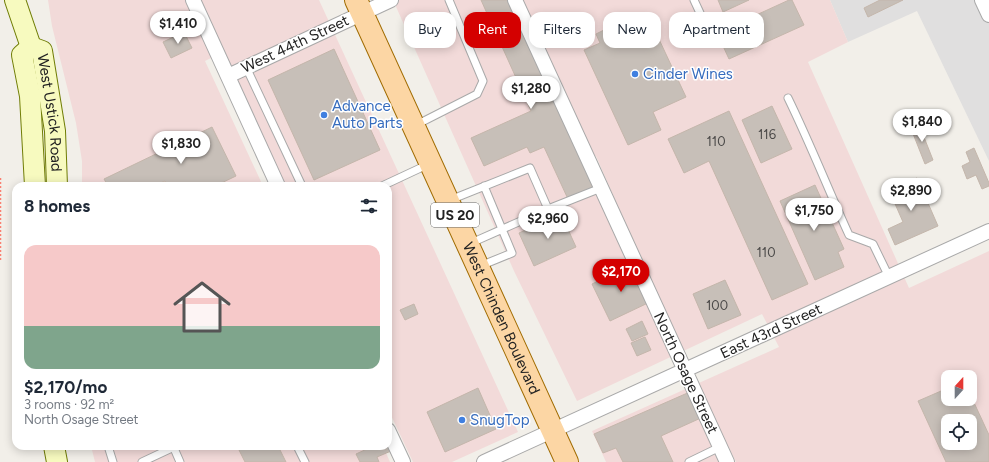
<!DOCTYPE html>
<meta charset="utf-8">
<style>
body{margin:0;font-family:Figtree,sans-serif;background:#f2f2f3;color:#1f2937;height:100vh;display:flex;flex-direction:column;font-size:15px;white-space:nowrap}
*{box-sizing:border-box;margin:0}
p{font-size:13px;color:#747a83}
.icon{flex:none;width:22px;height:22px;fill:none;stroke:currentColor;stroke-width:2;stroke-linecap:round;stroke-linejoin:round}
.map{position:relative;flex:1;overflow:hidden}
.side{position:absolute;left:12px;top:182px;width:380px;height:268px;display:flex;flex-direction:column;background:#fff;border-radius:12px;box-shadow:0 2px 10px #0003}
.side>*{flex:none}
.guide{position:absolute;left:404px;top:12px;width:380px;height:36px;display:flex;gap:8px}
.needle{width:26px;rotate:21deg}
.buttons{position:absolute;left:941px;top:370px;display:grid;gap:8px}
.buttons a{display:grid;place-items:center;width:36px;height:36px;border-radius:8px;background:#fff;box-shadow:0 2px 10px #0003;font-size:20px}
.price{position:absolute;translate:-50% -34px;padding:0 9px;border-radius:14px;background:#fff;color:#222;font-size:13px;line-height:26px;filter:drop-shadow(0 1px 2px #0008)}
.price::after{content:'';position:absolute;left:50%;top:24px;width:12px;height:9px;margin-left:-6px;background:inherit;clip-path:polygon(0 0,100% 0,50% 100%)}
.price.on{background:#d40000;color:#fff}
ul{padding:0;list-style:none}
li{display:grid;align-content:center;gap:8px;height:212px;padding:0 12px}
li+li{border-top:1px solid #e0e1e3}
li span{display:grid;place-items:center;height:124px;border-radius:12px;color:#555}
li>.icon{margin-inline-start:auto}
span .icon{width:72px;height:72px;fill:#fffc;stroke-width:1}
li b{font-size:17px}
h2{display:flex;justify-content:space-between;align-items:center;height:48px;padding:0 12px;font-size:17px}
.pill{padding:0 14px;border-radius:12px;background:#fff;box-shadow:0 2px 10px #0003;font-size:14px;line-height:36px}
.pill.on{background:#d40000;color:#fff}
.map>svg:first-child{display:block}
.residential{fill:#e0dfdf}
.commercial{fill:#f2dad9;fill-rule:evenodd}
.building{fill:#c7bfb8;stroke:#c4b6ab;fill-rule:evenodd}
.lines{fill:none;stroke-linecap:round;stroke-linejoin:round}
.lane-casing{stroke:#a9a9a9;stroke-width:9}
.street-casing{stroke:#a9a9a9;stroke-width:16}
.secondary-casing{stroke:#707d05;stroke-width:22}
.primary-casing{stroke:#a06b00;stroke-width:24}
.path{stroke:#fa8072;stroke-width:2.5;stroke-dasharray:2 2;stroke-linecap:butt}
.lane{stroke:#fff;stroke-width:7}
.street{stroke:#fff;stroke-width:14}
.secondary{stroke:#f7fabf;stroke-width:20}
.primary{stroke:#fcd6a4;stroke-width:22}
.shop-dot{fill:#3f7fe0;stroke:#fff;stroke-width:1.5}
.labels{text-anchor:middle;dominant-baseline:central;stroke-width:3;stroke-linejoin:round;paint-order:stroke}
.number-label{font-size:13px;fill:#4b4948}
.shield{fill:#fff;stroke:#646464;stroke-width:1}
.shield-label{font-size:14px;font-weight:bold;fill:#222}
.street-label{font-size:15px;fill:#222;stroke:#fff}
.shop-label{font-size:15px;fill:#366cbe;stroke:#fff;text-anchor:start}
</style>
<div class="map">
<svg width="989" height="462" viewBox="0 0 989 462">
<rect width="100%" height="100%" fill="#f2efe9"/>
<path class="residential" d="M830,0H989V161L917,11L848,42Z"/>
<path class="commercial" d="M48,0H319L518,432L452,462H413L388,409V186H284L221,53L205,61L263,186H82V161L76,123L52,26Z
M393,0H830L848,42L808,62L909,288L989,251V462H736L724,438L713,444L721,462H606L592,431L779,347L762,314L577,401L514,271ZM596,156L625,223L613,227L584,161ZM948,377H970V399H948ZM948,421H970V443H948Z
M91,446H383L390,462H95Z"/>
<path class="building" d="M481,0H509L594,188L568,199L544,147L530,153L527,147L484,166L471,138L531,111Z
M718,0H749L723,12Z
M789,0H792L804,25L729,59L717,33Z
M880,0H903L868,17L864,8Z
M650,20L686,97L653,112L661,130L628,145L584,50L600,43L596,34L610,27L614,36Z
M184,32L192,48L171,58L163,42Z
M334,49L380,150L314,180L268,80Z
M772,106L792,149L761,163L742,120Z
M729,111L808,284L772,300L709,161L684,173L668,139Z
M918,122L933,160L925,164L910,126Z
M212,127L236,176L215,186H168L165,181L154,186H108L104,179Z
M974,148L989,183V186L982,189L976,175L967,179L962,166L970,162L966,152Z
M917,178L938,226L895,245L888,229L903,222L889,190Z
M815,185L844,249L838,252L844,267L815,280L780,201Z
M561,214L576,247L534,266L519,233Z
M631,265L650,302L610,321L592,284Z
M725,280L741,315L708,329L693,294Z
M414,304L418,314L405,320L400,310Z
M642,321L648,334L632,341L626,329Z
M645,337L651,350L637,356L631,343Z
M478,388L496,429L445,452L427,412Z
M948,388V399H970V394L989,435V462H946L918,401ZM948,421H970V443H948Z
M692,391L703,417L661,436L673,462H623L616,448L603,453L594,434Z
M237,446H278L286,462H245Z
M368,446H388L391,451L377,457L379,462H360L356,454L369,448Z"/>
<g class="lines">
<defs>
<path id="lane" d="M694,0L700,13
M246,67L302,186
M788,98C810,143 828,189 849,235L873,244L889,277
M416,125L477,94L483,81L449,0
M382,186L429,164
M450,200L530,168L548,209L471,243
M548,209L601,188
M480,266L512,253L484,186
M108,446L113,462
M173,446L180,462
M297,446L305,462
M142,462L174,447
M689,462L720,447"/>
<path id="street" d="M193,0L278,186
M515,0L727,462
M982,0L989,15
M228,76L391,0
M388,430L403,462
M484,462L989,231"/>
<g id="secondary">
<path d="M15,0L31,47"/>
<path id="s1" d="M31,47L42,51L55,131L57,186"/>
<path d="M31,47L22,55L30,96L35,186"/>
<path d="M54,446L57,462"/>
</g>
<g id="primary">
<path id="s2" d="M356,0L567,462"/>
</g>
</defs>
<use href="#lane" class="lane-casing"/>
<use href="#street" class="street-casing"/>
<use href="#secondary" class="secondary-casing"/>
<use href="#primary" class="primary-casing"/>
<path class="path" d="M0,178V262"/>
<use href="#lane" class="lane"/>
<use href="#street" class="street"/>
<use href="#secondary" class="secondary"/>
<use href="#primary" class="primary"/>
</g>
<g class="shop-dot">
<circle cx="635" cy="74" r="4"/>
<circle cx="324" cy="115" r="4"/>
<circle cx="462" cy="420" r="4"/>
</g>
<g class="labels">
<g class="number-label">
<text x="767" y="134">116</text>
<text x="716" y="141">110</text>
<text x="766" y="252">110</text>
<text x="717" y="305">100</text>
</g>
<rect class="shield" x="431" y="203" width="48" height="24" rx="3"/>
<g class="shield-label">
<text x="455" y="215">US 20</text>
</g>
<g class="street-label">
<text transform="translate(295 44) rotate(-25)">West 44th Street</text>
<text stroke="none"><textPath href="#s1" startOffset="74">West Ustick Road</textPath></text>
<text stroke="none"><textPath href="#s2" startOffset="350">West Chinden Boulevard</textPath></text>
<text transform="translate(771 331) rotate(-25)">East 43rd Street</text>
<text transform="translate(686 373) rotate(65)">North Osage Street</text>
</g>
<g class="shop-label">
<text x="643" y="74">Cinder Wines</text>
<text x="332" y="106">Advance<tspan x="332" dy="17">Auto Parts</tspan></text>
<text x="470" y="420">SnugTop</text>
</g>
</g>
</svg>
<div class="buttons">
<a><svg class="needle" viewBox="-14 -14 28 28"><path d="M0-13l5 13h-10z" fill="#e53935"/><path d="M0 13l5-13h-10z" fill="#747a83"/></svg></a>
<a><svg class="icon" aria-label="locate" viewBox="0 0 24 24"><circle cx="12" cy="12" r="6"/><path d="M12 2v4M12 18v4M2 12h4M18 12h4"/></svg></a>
</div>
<b class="price" style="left:178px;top:45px">$1,410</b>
<b class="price" style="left:531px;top:110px">$1,280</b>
<b class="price" style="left:922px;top:143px">$1,840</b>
<b class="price" style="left:181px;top:165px">$1,830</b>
<b class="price" style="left:911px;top:212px">$2,890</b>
<b class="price" style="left:814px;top:232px">$1,750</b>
<b class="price" style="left:548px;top:240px">$2,960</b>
<b class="price on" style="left:621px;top:293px">$2,170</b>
<div class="guide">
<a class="pill">Buy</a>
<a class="pill on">Rent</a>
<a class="pill">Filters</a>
<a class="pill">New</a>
<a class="pill">Apartment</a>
</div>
<section class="side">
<h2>8 homes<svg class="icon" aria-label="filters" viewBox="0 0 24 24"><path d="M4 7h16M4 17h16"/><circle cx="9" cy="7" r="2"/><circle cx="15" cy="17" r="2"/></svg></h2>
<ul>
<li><span style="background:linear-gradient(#f6c9c9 65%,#7fa58c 0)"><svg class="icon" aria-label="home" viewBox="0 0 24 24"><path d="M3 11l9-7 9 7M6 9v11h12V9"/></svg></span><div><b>$2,170/mo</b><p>3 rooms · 92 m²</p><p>North Osage Street</p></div></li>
</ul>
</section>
</div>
